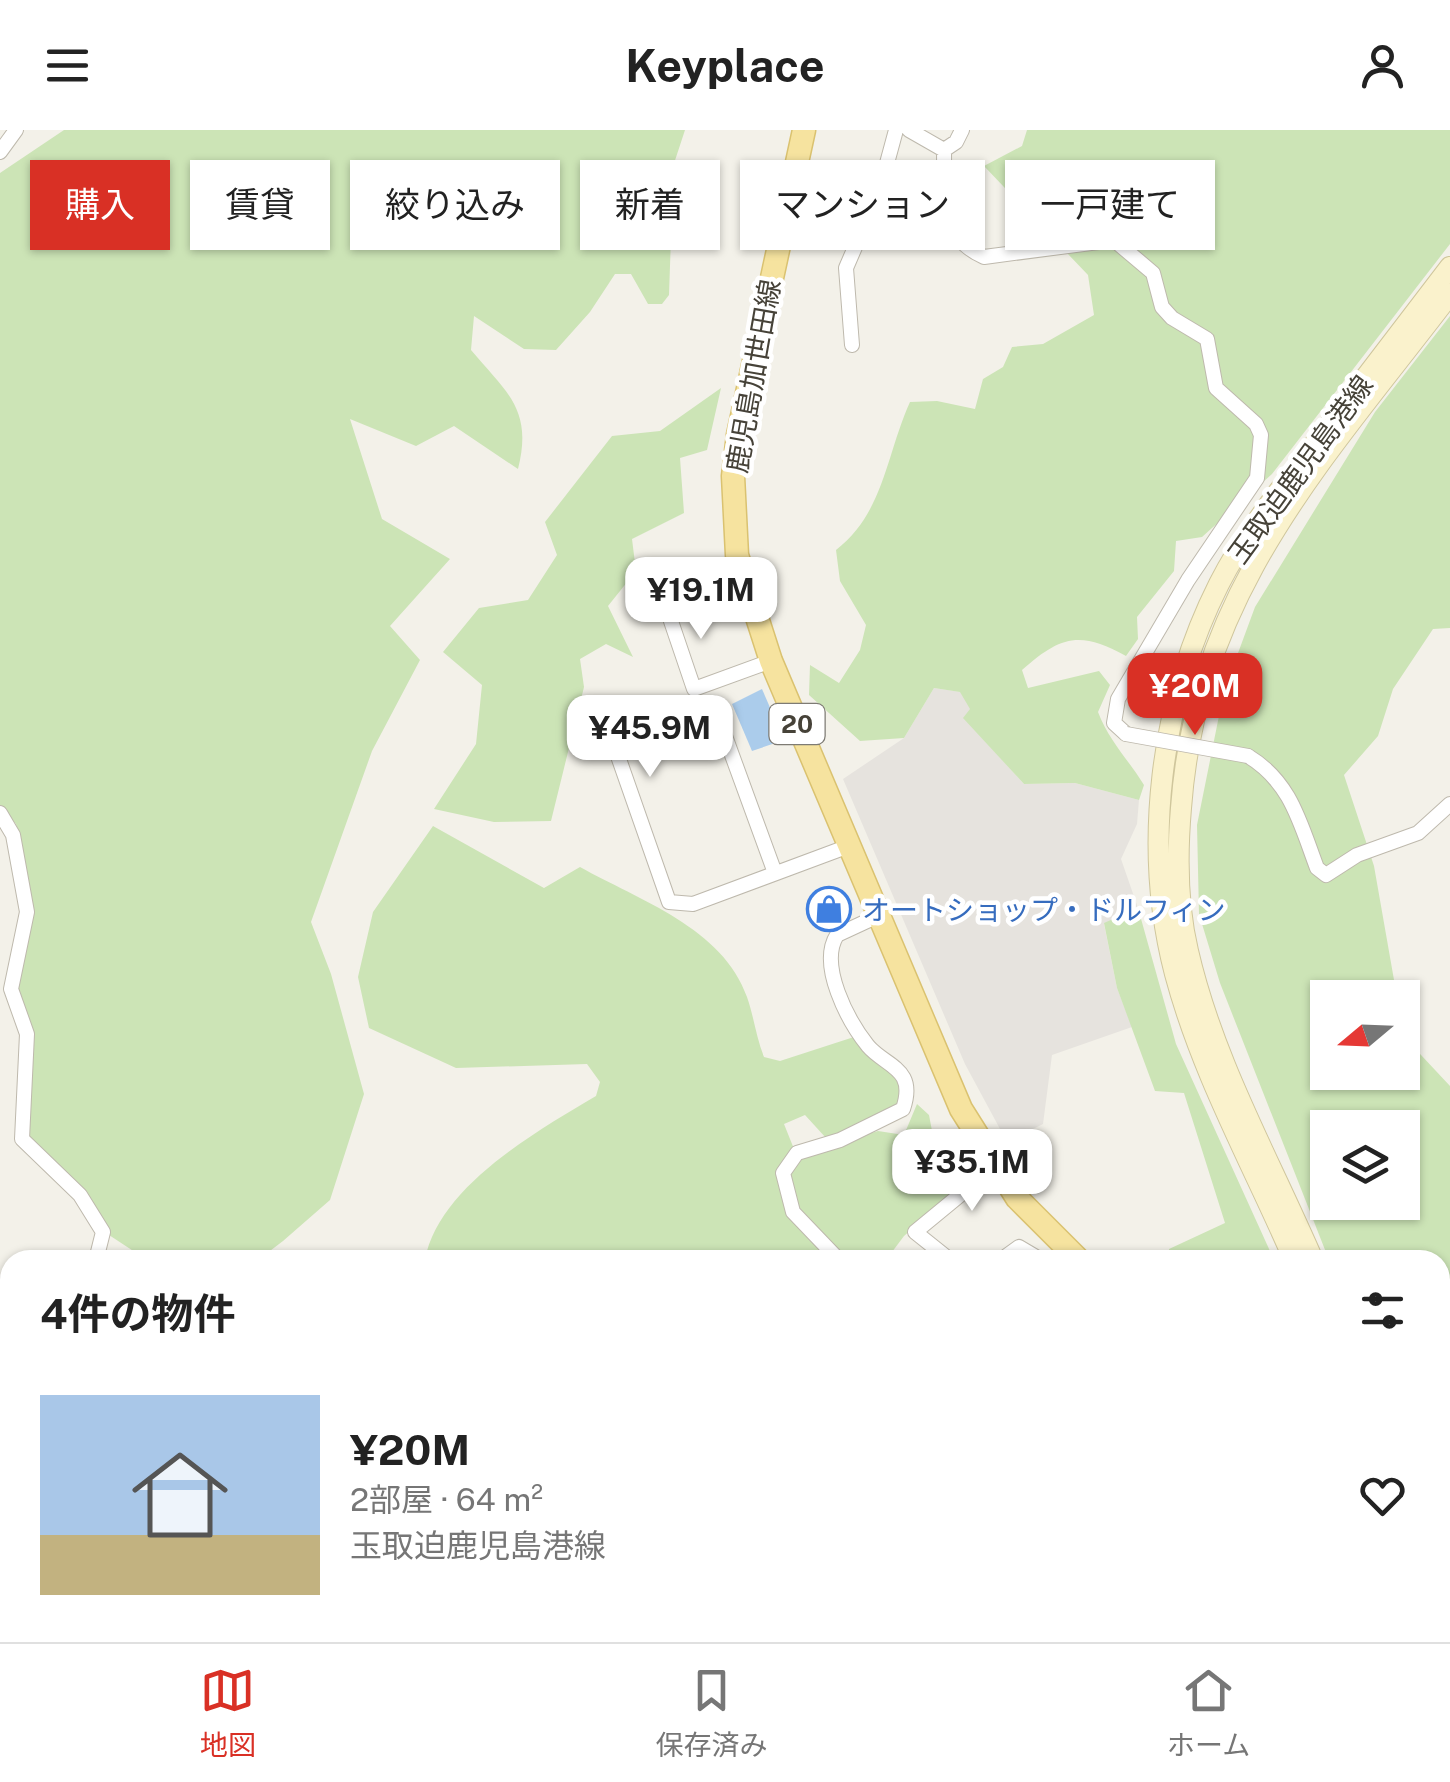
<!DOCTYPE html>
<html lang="ja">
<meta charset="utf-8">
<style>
body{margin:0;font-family:"Public Sans","Noto Sans JP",sans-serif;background:#f2f2f2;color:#222;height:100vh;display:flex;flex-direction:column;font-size:38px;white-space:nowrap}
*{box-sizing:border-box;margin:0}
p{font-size:32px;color:#767676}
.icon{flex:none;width:55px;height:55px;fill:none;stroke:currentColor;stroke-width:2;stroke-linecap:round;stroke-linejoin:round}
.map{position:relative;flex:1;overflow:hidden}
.details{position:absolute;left:0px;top:1120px;width:1450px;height:392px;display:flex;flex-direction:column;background:#fff;border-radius:30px 30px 0 0;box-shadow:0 2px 8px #0004}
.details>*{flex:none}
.guide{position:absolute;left:30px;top:30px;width:1390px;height:90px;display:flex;gap:20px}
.needle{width:65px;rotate:251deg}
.buttons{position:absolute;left:1310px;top:850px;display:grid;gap:20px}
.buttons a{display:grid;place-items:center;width:110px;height:110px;border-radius:0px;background:#fff;box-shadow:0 2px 8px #0004;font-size:50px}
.price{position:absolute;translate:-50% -85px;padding:0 22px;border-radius:20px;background:#fff;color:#222;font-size:32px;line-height:65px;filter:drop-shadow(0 2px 5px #0008)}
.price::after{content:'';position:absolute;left:50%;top:60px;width:30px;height:22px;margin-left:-15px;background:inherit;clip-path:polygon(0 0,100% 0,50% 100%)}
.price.on{background:#d93025;color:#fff}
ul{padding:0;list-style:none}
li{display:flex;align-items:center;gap:30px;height:250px;padding:0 40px}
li+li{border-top:2px solid #e0e0e0}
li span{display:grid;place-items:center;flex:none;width:280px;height:200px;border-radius:0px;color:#555}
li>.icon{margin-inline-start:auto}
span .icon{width:120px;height:120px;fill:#fffc;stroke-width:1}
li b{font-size:42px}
h2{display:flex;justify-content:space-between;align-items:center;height:120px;padding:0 40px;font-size:42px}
.pill{padding:0 35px;border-radius:0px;background:#fff;box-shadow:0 2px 8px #0004;font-size:35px;line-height:90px}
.pill.on{background:#d93025;color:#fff}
header{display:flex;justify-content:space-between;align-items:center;height:130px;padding:0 40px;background:#fff;font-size:45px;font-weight:700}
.tab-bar{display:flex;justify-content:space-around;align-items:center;height:140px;border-top:2px solid #e0e0e0;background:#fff;font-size:28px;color:#767676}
.tab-bar a{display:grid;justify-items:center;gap:5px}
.tab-bar .on{color:#d93025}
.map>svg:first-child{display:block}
.industrial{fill:#e6e3de}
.green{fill:#cce4b6;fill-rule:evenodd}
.water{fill:#abcceb}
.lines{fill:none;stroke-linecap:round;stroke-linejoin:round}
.stream{stroke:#abcceb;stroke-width:5}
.minor-casing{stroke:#beb9ad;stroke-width:16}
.secondary-casing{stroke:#cfc69c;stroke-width:22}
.primary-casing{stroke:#dac270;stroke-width:25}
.minor{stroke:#fff;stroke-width:14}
.secondary{stroke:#faf2cc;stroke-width:20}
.primary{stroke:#f6e39f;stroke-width:22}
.minor-bridge-casing{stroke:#beb9ad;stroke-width:16;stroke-linecap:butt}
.minor-bridge{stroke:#fff;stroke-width:14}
.labels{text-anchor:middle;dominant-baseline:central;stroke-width:9;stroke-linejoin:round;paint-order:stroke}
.shield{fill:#fff;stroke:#7e7b74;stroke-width:2.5}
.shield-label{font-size:25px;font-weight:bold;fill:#464238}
.street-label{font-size:28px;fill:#464238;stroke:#fff}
.shop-label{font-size:28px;fill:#366cbe;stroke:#fff;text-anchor:start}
</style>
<header><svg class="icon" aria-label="menu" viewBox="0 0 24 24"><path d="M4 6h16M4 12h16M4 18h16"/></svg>Keyplace<svg class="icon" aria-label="person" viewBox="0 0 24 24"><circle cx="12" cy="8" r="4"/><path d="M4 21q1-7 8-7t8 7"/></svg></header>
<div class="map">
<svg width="1450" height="1512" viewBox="0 0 1450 1512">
<rect width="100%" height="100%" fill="#f3f1e9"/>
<path class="industrial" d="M934,558L961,562L971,579L964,588L1024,654L1075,653L1139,670L1137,694L1121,729L1138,778L1104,794L1117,858L1132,897L1052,925L1043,994L1007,1012L965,934L843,649L904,608Z"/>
<path class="green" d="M64,0H685L661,73L671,107L669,165L662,174H648L631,144H615L590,182L556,220L524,219L474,186L471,220C507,263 533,279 518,339L454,296L416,316L350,289L382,389L450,429L390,496L420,530L372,621L311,792L331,844L364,964L330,1070L283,1111L258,1130H147L109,1105L85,1065L26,1008L31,902L17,863L27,742L16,694L0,676V43Z
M1027,0H1450V114L1272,344L1202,407L1176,411L1174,441L1137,487L1138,509L1126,526C1080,500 1060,506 1022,540L1028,558L1099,541L1110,555L1098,582C1109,611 1128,629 1144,655L1139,670L1075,653L1024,654L963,588L970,579L960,562L934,558L904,608L860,611L809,565L810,535L839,553L860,520L866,495L840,451L836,420C884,383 886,325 910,272L937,271L975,279L983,249L1003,237L1012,217L1043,214L1094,185L1088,145L984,36L1022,16Z
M887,53L927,67L911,109L870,97Z
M1450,186V498L1433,499L1393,559L1378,606L1344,645L1374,736L1397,867L1328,868V942H1402L1403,891L1407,910L1450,956V1512H1416L1415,1503L1440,1502V1130H1329L1220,853L1199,784L1197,695L1224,561L1255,477L1375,282ZM1328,998H1402V1072H1328Z
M721,258L707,320L680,328L684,383L632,409L636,441L608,476L633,527L606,514L580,529L584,557L551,691L494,692L434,679L476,614L482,555L443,522L479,478L528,470L557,425L545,392L612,306L660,301Z
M433,696L544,758L580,737C639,770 723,798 747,867C754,887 756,907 764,927L780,931L857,906C879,926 910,944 898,978L834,1008H826L805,985L784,994L794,1019C757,1068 800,1098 835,1130H425C438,1057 537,1001 596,966L600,952L587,934L456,938L369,898L358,847L373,782Z
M1138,778L1176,914L1274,1130H1169V1119L1225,1093L1184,963L1155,961L1117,858L1104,793Z
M917,974L929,985L936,1022L956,1060L904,1106L886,1130H846L812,1097L788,1063L791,1034L806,1023L878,1001L904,1005Z
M160,1503L564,1502L570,1512H158Z
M673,1503H1228L1222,1512L1186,1507L1185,1512H674Z"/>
<path class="water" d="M762,559L784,610L752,621L732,574Z"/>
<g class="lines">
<path class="stream" d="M0,1299L10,1310"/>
<defs>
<path id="minor" d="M909,0L944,20C945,66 936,105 984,127L1114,110L1153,143L1162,177L1172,188L1207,209L1216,258L1256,294L1261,305L1257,348L1188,450L1118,569L1114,593L1126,604
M944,20L956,12L962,0
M0,22L16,0
M852,215L846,138L880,59L896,0
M655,444L694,559L771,531
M1248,626C1291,652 1300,693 1317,738L1326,745L1357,725L1418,703L1450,674
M0,683L13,705L27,782L11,859L27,904L22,1009L80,1065L103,1102L96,1130
M775,743L713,573L612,609L669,772L693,774L849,716
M839,1130L793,1082L783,1043L797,1023L840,1010L903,979C917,938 886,937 868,916C848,891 818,835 837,805L878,786
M950,1130L915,1102L966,1060L998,1041
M1001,1130L1019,1117L1041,1130
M0,1276L10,1284
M0,1502L20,1512
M670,1502L671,1512"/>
<path id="secondary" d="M1294,1130C1253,1035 1202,945 1175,844C1142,718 1160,571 1219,454C1245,403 1282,357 1317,311C1361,253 1406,195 1450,137
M1313,1130C1269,1028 1213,930 1188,821C1177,775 1177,725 1181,678C1197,459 1324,330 1450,164
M1396,1502V1512"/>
<path id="primary" d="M804,0L738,305L733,346L737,425L771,531L961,979L1017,1068L1079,1130
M1263,1512L1264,1502
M1372,1512L1374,1502"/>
</defs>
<use href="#minor" class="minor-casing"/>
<use href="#secondary" class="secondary-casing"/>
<use href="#primary" class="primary-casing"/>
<use href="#minor" class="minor"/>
<use href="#secondary" class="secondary"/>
<use href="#primary" class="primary"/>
<defs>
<path id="minor-bridge" d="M1126,604L1248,626"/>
</defs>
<use href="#minor-bridge" class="minor-bridge-casing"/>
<use href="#minor-bridge" class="minor-bridge"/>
</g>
<defs>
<symbol id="shop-ring" viewBox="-11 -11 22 22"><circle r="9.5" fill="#fff" stroke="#3f7fe0" stroke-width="1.5"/><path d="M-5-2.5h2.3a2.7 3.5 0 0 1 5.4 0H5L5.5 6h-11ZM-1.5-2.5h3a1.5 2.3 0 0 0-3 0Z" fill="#3f7fe0"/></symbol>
</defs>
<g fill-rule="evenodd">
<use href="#shop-ring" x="804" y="754" width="50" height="50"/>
</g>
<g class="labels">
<rect class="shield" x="769.5" y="574" width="55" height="40" rx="8"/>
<g class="shield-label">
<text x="797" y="594">20</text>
</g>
<g class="street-label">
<text transform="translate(753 246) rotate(-80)">鹿児島加世田線</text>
<text transform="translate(1300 339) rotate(-54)">玉取迫鹿児島港線</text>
</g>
<g class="shop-label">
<text x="862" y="779">オートショップ・ドルフィン</text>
</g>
</g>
</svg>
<div class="buttons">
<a><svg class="needle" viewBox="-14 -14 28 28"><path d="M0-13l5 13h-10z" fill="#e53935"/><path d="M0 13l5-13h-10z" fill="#767676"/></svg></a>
<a><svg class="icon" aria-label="layers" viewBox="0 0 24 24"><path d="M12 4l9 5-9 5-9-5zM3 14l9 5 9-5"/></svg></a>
</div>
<b class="price" style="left:701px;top:512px">¥19.1M</b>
<b class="price on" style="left:1195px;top:608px">¥20M</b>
<b class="price" style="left:650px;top:650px">¥45.9M</b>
<b class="price" style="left:972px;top:1084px">¥35.1M</b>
<div class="guide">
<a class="pill on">購入</a>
<a class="pill">賃貸</a>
<a class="pill">絞り込み</a>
<a class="pill">新着</a>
<a class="pill">マンション</a>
<a class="pill">一戸建て</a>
</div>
<section class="details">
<h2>4件の物件<svg class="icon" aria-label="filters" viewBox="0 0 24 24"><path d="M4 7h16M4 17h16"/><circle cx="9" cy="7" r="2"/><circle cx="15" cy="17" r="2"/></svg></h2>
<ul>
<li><span style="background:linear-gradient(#a9c7e8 70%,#c2b280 0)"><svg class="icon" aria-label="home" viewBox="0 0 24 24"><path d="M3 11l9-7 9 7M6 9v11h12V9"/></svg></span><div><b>¥20M</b><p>2部屋 · 64 m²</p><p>玉取迫鹿児島港線</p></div><svg class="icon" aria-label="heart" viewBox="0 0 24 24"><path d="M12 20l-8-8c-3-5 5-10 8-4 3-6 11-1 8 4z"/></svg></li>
</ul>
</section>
</div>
<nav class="tab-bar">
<a class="on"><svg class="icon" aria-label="map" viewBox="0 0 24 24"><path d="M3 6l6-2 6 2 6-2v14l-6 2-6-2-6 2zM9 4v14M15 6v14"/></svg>地図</a>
<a><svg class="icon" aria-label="saved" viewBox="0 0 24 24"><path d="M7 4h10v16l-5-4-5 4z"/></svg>保存済み</a>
<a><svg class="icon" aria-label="home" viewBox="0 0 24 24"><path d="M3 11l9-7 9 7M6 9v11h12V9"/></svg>ホーム</a>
</nav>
